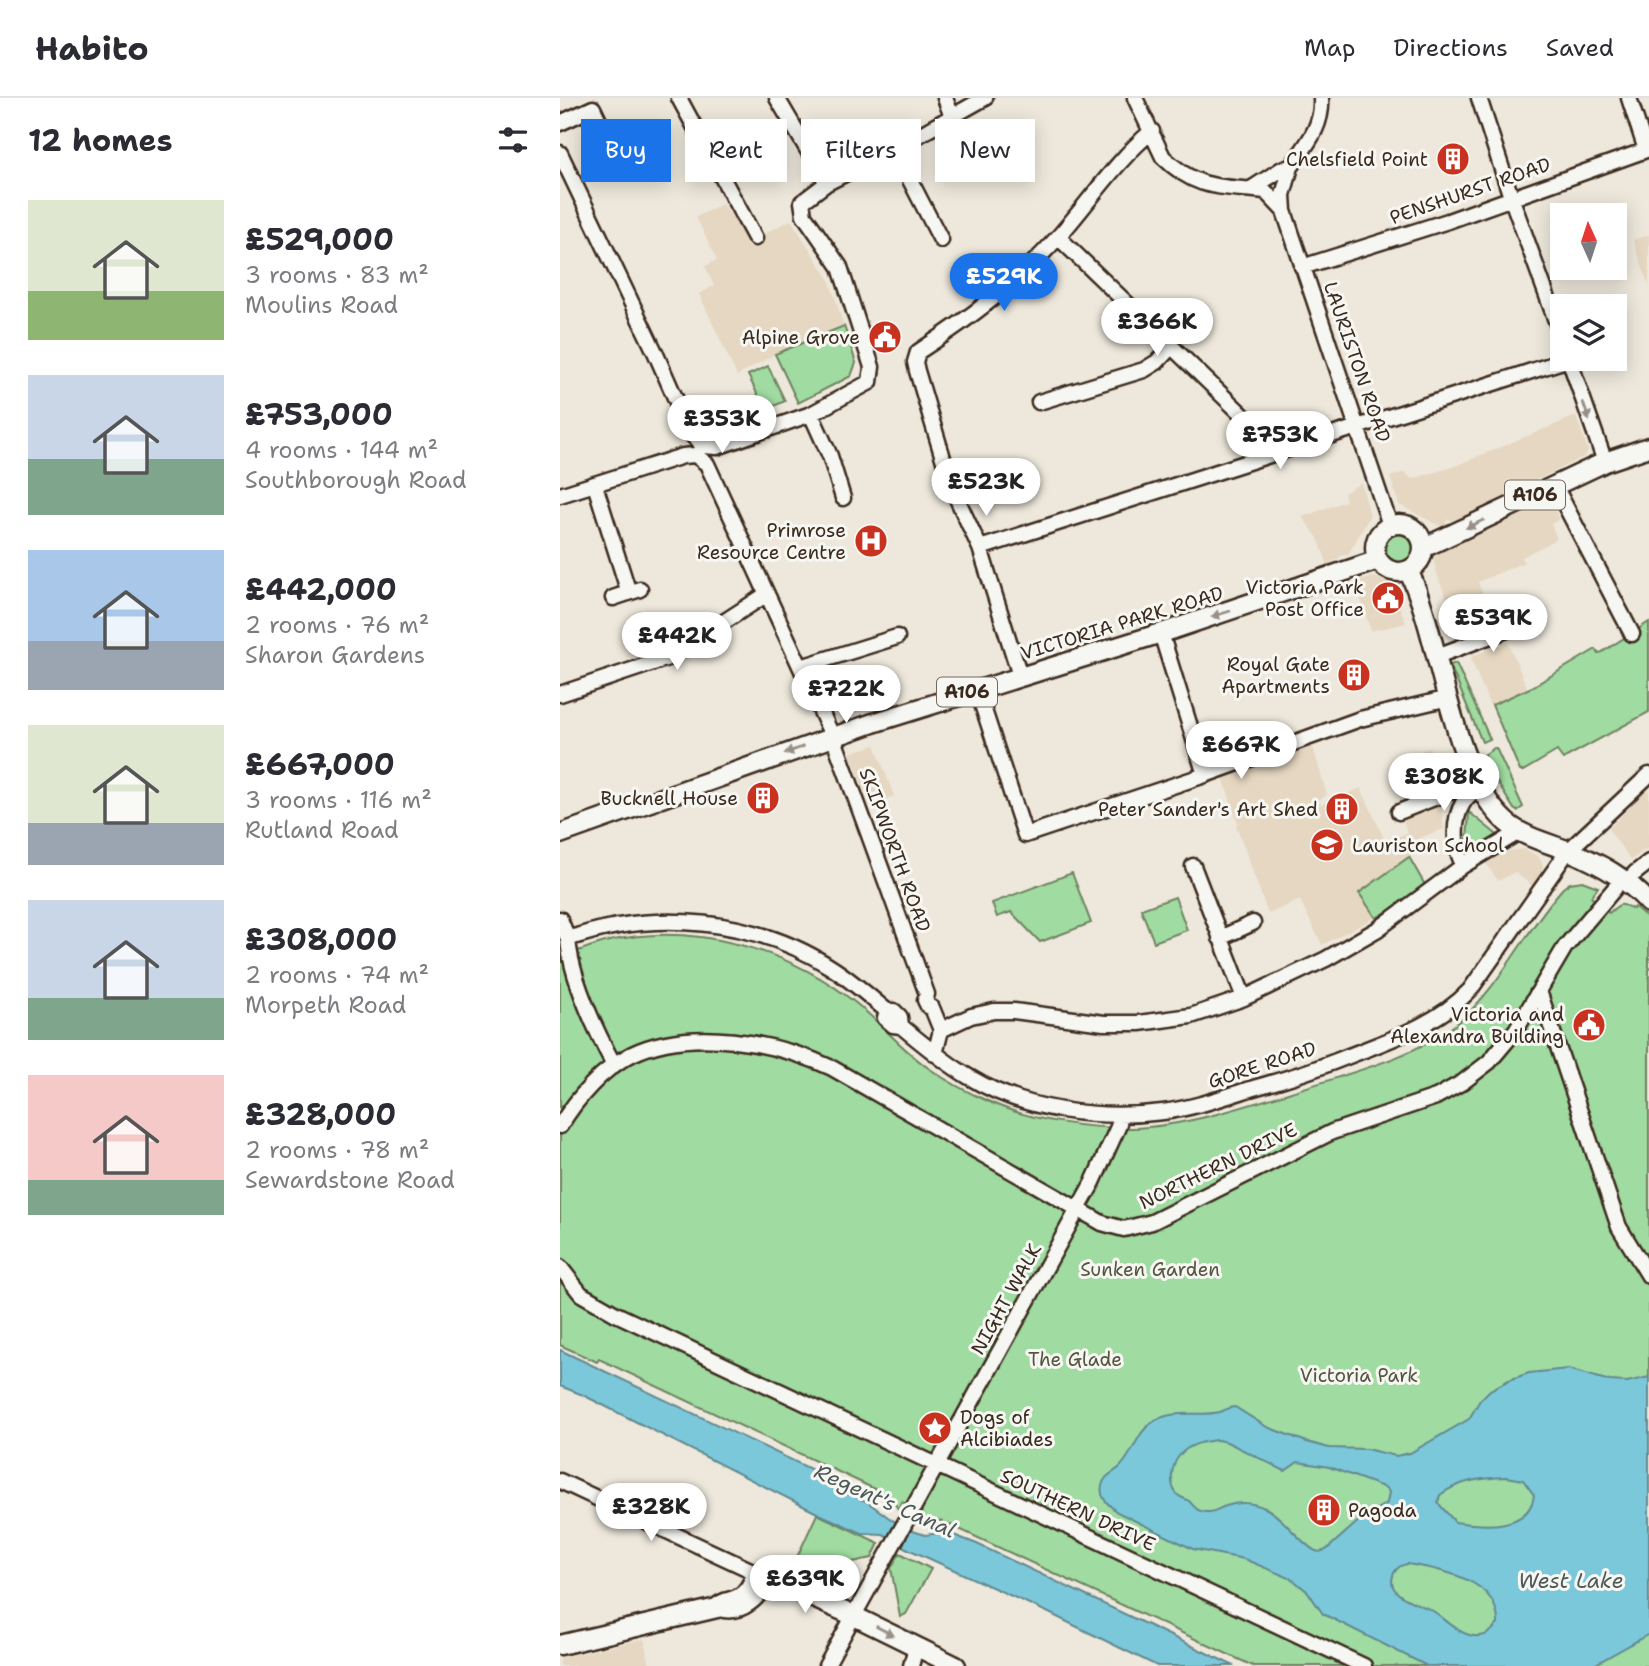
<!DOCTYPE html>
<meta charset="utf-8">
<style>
body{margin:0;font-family:"Shantell Sans",sans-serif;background:#f2f2f3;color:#2b2b33;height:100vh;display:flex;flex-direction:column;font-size:26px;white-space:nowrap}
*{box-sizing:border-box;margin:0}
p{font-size:23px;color:#7c7c81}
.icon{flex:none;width:38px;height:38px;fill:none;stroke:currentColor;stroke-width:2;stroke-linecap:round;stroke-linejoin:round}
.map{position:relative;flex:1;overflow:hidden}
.side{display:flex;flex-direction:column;background:#fff;width:560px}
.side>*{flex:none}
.top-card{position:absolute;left:21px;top:21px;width:665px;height:63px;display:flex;gap:14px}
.needle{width:46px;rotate:357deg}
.fabs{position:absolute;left:990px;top:105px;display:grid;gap:14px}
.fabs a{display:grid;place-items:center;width:77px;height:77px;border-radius:0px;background:#fff;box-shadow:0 4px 18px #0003;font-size:35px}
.price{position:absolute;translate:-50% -60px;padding:0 16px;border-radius:24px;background:#fff;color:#222;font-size:23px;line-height:46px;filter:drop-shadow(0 2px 4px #0008)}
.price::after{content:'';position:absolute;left:50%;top:42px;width:21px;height:16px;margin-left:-10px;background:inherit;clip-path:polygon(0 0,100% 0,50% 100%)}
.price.current{background:#1a73e8;color:#fff}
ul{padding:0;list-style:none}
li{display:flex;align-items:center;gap:21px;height:175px;padding:0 28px}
li span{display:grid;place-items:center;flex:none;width:196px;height:140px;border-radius:0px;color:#555}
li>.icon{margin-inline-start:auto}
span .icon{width:84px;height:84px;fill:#fffc;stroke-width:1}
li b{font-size:30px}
h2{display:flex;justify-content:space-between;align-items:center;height:84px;padding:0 28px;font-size:30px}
.tag{padding:0 24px;border-radius:0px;background:#fff;box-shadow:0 4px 18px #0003;font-size:24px;line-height:63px}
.tag.current{background:#1a73e8;color:#fff}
header{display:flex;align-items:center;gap:42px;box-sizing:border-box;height:98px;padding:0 35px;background:#fff;border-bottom:2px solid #e1e1e2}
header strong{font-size:33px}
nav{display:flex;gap:38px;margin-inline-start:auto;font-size:24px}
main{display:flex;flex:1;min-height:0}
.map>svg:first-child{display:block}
.built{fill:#e5d7c1}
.green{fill:#a0dba1;stroke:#6e8260;stroke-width:2}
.water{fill:#7cc8db;stroke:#62898f;stroke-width:2;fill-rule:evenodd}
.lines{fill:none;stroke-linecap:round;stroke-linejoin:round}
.minor-casing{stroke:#3b2a1e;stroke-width:19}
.major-casing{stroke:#3b2a1e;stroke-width:23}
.minor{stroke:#f6f6f2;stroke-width:14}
.major{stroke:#f6f6f2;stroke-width:18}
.oneway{fill:#989088}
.labels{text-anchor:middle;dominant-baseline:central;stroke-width:6;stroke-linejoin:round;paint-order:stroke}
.shield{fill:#f6f6f2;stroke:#73675e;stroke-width:2}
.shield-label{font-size:18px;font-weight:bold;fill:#3b2a1e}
.poi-label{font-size:19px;fill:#3b2a1e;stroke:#f6f6f2;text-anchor:end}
.street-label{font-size:19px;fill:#3b2a1e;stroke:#f6f6f2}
.park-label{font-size:19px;fill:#54563f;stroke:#f6f6f2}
.water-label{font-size:21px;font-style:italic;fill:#4e5957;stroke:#f6f6f2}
</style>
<header>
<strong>Habito</strong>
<nav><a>Map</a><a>Directions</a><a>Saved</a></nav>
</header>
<main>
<section class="side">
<h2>12 homes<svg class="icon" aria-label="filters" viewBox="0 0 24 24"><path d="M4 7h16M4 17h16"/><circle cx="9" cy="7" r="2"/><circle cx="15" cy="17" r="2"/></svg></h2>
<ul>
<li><span style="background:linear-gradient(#dfe7d0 65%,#8fb573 0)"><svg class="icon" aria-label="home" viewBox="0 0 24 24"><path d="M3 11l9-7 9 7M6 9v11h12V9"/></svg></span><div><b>£529,000</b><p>3 rooms · 83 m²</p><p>Moulins Road</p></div></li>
<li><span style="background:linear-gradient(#c9d6e8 60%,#7fa58c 0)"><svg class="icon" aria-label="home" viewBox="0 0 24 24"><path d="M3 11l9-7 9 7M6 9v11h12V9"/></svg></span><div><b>£753,000</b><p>4 rooms · 144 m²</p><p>Southborough Road</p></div></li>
<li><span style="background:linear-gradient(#a9c7e8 65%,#9aa5b1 0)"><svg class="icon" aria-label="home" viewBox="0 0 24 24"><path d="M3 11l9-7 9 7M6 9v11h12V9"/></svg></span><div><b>£442,000</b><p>2 rooms · 76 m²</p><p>Sharon Gardens</p></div></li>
<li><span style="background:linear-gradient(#dfe7d0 70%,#9aa5b1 0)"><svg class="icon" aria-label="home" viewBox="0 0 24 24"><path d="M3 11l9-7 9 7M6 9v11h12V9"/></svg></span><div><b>£667,000</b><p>3 rooms · 116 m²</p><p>Rutland Road</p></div></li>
<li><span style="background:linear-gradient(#c9d6e8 70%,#7fa58c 0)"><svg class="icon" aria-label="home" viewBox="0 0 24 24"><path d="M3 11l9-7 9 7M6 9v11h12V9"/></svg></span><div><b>£308,000</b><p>2 rooms · 74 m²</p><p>Morpeth Road</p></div></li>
<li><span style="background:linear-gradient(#f6c9c9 75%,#7fa58c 0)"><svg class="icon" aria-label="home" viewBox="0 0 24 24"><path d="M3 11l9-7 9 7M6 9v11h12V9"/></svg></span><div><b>£328,000</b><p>2 rooms · 78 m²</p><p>Sewardstone Road</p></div></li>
</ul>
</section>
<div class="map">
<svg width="1089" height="1568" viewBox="0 0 1089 1568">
<rect width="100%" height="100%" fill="#eee8dc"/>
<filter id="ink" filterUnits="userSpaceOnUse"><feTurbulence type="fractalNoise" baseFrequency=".0143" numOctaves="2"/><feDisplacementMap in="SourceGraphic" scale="14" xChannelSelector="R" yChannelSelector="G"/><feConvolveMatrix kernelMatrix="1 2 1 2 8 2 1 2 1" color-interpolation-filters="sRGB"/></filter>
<g filter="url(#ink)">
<path class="built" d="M162,106L193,144L195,140L231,122L269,181L284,228L215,256L177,278L139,196L154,188L145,168L157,162L136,119Z
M1089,137V188L1073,142Z
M1016,318L1028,353L1025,358L1015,363L906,417L892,423L888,421L884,428H880L839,407L830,379L845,374L852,381L892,369Z
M801,385L810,417L788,457H783L768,467L758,440L742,419L786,403L784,395Z
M990,402L999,422L991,426L997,441L962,459L964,464L918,484L934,525L901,536L878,479L873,461L875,458Z
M814,479L830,485L846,525L811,533L795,484Z
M948,544L968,592L930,608L911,561L912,558Z
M315,647L334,698L310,707L290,655Z
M753,649L767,697L759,702L761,707L801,690L825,743L847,735L842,718L878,704L880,706L884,731L849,744L852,758L850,760L865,787L835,809L762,847L740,802L708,816L676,727L678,726L663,679Z
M870,650L877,689L874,694L843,705L837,684L840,682L832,663Z
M1089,690V749L1071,762L1049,732L1050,729Z
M965,751L979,759L983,768L981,781L975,790L955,774L938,783L923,761L947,753Z
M84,1541L90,1568H0V1560Z"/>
<path class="green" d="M284,228L296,265L291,278L238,305L215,256Z
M208,268L225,303L205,312L188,277Z
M823 450a16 16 0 1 1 32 0a16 16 0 1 1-32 0Z
M1089,524V614L1003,661L997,653L963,673H960L932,607L972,589L1036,551L1039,556Z
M896,565L930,641L922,644L890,567Z
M934,650H936L963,709L957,713L954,711L935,681L924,657Z
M909,714L941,740L906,758Z
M849,759L865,787L835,809L816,820L799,795Z
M512,775L531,825L480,844L451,814L437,819L432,805Z
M1022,783L1038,789L1031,799L1049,815C1061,804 1061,805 1073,811L1075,809L1089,821V1568H693L382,1423L360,1422L362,1413L342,1404L338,1411L331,1399L300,1384L39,1261L37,1264L0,1247V860C16,854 32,847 49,843C135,824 230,851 297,906C322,926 343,953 370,971C388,984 409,995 430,1004C472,1023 525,1030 571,1030C621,1029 680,1010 728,995C779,978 856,960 897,925C941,889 965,832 1003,790L1010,785Z
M615,799L627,832L594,844L581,811Z
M257,1416L319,1445L312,1460L249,1473L231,1472Z
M340,1455L371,1471L346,1516L340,1519L331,1470Z"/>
<path class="water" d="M0,1252L282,1386L284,1394L306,1403L332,1422L353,1433L365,1437L386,1434L417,1446L674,1568H597L489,1515L346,1450L323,1436L302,1435L259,1416L23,1297L0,1288Z
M1008,1271L1050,1283L1067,1284L1089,1279V1536L1032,1568H867L763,1516L748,1494L732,1481L684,1461L633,1451L557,1414C549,1407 539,1400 542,1388C544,1377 554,1375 560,1369C575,1354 576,1333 596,1322C616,1311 639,1319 660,1314C666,1312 669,1309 675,1309L707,1329L747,1344L769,1350L806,1351L836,1358L850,1355L909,1321L920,1302L930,1292L949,1282L969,1275ZM657,1342L667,1344L725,1373L738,1364L769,1369L826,1390L829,1394L827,1405L803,1419L766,1452C762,1453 760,1455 756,1453C742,1447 724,1420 707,1411C693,1404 680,1403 666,1408C659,1410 653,1415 646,1414C637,1414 634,1408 629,1403C626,1401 622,1400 619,1398C608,1389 611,1368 619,1358C628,1346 643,1344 657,1342ZM947,1379L963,1382L974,1397C969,1433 922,1428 895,1424L878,1405L880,1397C900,1382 923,1380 947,1379ZM847,1466C882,1472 939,1481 938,1526C933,1531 928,1538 920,1538C902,1540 887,1522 873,1513C860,1505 823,1499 834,1475C837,1469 841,1467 847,1466Z"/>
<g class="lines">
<defs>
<path id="minor" d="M119,0L195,140
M217,0L267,85
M385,0L392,19
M575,0L603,59C638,93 660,88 705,93L724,113
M919,0L951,99L1003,242
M1069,0L1086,52
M0,25L33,10L56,58
M334,51L381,142
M0,55L95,254L131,336L143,348L157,349L251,316L310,284L312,269L280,169L244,117L242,104L267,85L334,51L425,0
M731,69L723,97L724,113L830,427
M691,91L722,71L731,69C746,47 763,29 761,0
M498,139L721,354
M742,169L888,123L1089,51
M1009,261L1045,364
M479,304L584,272L597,264L611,249
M251,316L270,358L283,400
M35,387L69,495
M995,388L1072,536
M0,397L123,358L135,357L147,366L275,644L367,896L365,902L368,908L372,910L381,932L375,956
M420,450L1009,261
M53,500L80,491
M601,535L645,677
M877,558L976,521
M241,569L337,539
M460,578L420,450L392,390L357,273L355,264L358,254C410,220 458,184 499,138C530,103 556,63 592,33
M417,591L465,737L645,677L800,621L889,600
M0,596L108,560L207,496
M839,714L917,683
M904,767C893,752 893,721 903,705C907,698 914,693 919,688
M633,768L684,900
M1075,775L1089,764
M0,821L8,841C92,811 196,820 272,870C291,882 309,898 327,913H334L340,919L341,928
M660,840L693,825
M8,841C11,881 35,931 54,967
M980,896L1059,1129L1089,1178
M327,913L325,920L333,927L341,928C363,946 384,964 409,979C465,1013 539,1022 603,1014C633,1010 662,1000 690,991C719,983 748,974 776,963C823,944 875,929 910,892L1008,753L1089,677
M381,932L411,918L434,913H454L544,925H579L631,918L684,900L766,861L818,831L904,767L959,734
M0,1028C17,1000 42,971 72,956C130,928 216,944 272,970L542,1125L564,1131L592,1124L772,1034L876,999L903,984L929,964L956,932L1005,849L1055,790
M0,1169L21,1196L56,1216L804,1568
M0,1383L197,1475
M159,1511C183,1518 199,1499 211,1481
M266,1568L533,1084L558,1029L561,1017
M351,1568L356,1549"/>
<path id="major" d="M815 450a24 24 0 1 1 48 0a24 24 0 1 1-48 0Z
M863,450L1045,364L1089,349
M848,472C882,542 890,673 946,724C963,739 988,745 1009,753C1039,765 1067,780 1089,805
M0,736L313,625L611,532L818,462
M0,1547L157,1510C165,1502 171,1505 179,1500C189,1495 193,1484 197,1475L294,1518L396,1568"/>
</defs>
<use href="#minor" class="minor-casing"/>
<use href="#major" class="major-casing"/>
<use href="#minor" class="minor"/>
<use href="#major" class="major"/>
</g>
<defs><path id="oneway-solid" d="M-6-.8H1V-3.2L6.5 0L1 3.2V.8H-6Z" transform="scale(1.75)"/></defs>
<g class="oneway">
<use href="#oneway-solid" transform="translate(1026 313) rotate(71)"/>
<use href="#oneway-solid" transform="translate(915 426) rotate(155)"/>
<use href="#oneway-solid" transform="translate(661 516) rotate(162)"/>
<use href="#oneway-solid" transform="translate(234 652) rotate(160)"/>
<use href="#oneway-solid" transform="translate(325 1533) rotate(27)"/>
</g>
</g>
<defs>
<symbol id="building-disc" viewBox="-11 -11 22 22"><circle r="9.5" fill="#c8321e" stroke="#f6f6f2"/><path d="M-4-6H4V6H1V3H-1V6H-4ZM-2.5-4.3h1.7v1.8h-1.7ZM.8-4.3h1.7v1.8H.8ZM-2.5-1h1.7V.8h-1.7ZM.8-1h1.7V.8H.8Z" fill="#fff"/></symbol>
<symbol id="civic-disc" viewBox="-11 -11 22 22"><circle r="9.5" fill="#c8321e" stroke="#f6f6f2"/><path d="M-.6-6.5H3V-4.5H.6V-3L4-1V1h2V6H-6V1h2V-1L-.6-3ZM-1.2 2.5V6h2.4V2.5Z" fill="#fff"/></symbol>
<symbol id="hospital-disc" viewBox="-11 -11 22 22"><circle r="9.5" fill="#c8321e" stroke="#f6f6f2"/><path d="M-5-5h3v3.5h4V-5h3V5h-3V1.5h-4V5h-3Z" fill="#fff"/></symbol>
<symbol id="school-disc" viewBox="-11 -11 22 22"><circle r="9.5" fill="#c8321e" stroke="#f6f6f2"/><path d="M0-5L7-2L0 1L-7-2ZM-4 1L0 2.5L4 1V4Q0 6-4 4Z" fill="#fff"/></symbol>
<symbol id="sight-disc" viewBox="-11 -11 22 22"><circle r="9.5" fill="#c8321e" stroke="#f6f6f2"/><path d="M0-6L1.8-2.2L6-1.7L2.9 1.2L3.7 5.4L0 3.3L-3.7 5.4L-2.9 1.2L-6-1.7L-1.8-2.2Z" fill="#fff"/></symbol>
</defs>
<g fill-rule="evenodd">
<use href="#building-disc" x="874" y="42" width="38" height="38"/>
<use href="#civic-disc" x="306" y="220" width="38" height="38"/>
<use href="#hospital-disc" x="292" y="424" width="38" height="38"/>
<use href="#civic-disc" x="809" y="481" width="38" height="38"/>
<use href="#building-disc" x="775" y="558" width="38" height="38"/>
<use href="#building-disc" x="184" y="681" width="38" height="38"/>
<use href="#building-disc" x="763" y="692" width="38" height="38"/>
<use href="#school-disc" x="748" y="728" width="38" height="38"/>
<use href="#civic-disc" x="1010" y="908" width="38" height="38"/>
<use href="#sight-disc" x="356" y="1311" width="38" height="38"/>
<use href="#building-disc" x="745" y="1393" width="38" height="38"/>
</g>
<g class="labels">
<g class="shield">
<rect x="945" y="382.5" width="60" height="29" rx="5"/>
<rect x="377" y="579.5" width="60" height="29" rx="5"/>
</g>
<g class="shield-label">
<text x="975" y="397">A106</text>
<text x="407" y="594">A106</text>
</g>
<g class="poi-label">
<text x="868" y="61">Chelsfield Point</text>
<text x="300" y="239">Alpine Grove</text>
<text x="286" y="432">Primrose<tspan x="286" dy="22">Resource Centre</tspan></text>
<text x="804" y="489">Victoria Park<tspan x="804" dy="22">Post Office</tspan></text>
<text x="770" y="566">Royal Gate<tspan x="770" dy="22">Apartments</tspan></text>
<text x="178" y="700">Bucknell House</text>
<text x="758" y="711">Peter Sander's Art Shed</text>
<text x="792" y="747" text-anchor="start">Lauriston School</text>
<text x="1004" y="916">Victoria and<tspan x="1004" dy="22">Alexandra Building</tspan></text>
<text x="400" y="1319" text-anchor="start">Dogs of<tspan x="400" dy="22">Alcibiades</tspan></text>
<text x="788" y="1412" text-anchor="start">Pagoda</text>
</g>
<g class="street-label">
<text transform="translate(910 93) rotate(-19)">PENSHURST ROAD</text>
<text transform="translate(797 264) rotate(71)">LAURISTON ROAD</text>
<text transform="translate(562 525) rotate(-17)">VICTORIA PARK ROAD</text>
<text transform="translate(335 752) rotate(70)">SKIPWORTH ROAD</text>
<text transform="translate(702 967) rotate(-18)">GORE ROAD</text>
<text transform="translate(658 1068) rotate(-26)">NORTHERN DRIVE</text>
<text transform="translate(446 1201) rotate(-61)">NIGHT WALK</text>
<text transform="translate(518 1412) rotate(25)">SOUTHERN DRIVE</text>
</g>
<g class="park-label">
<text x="590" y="1171">Sunken Garden</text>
<text x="515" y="1261">The Glade</text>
<text x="799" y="1277">Victoria Park</text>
</g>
<g class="water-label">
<text transform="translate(325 1403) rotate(24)">Regent's Canal</text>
<text x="1011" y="1483">West Lake</text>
</g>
</g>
</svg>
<div class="fabs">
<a><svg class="needle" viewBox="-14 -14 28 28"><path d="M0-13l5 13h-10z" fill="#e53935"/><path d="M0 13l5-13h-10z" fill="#7c7c81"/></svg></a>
<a><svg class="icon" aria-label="layers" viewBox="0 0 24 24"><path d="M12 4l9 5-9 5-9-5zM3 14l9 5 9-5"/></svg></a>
</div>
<b class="price current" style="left:444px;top:215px">£529K</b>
<b class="price" style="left:597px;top:260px">£366K</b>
<b class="price" style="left:162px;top:357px">£353K</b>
<b class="price" style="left:720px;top:373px">£753K</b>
<b class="price" style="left:426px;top:420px">£523K</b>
<b class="price" style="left:933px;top:556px">£539K</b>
<b class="price" style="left:117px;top:574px">£442K</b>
<b class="price" style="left:286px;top:627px">£722K</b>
<b class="price" style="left:681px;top:683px">£667K</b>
<b class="price" style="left:884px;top:715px">£308K</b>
<b class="price" style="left:91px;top:1445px">£328K</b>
<b class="price" style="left:245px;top:1517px">£639K</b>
<div class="top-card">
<a class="tag current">Buy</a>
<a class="tag">Rent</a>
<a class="tag">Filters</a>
<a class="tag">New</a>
</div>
</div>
</main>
